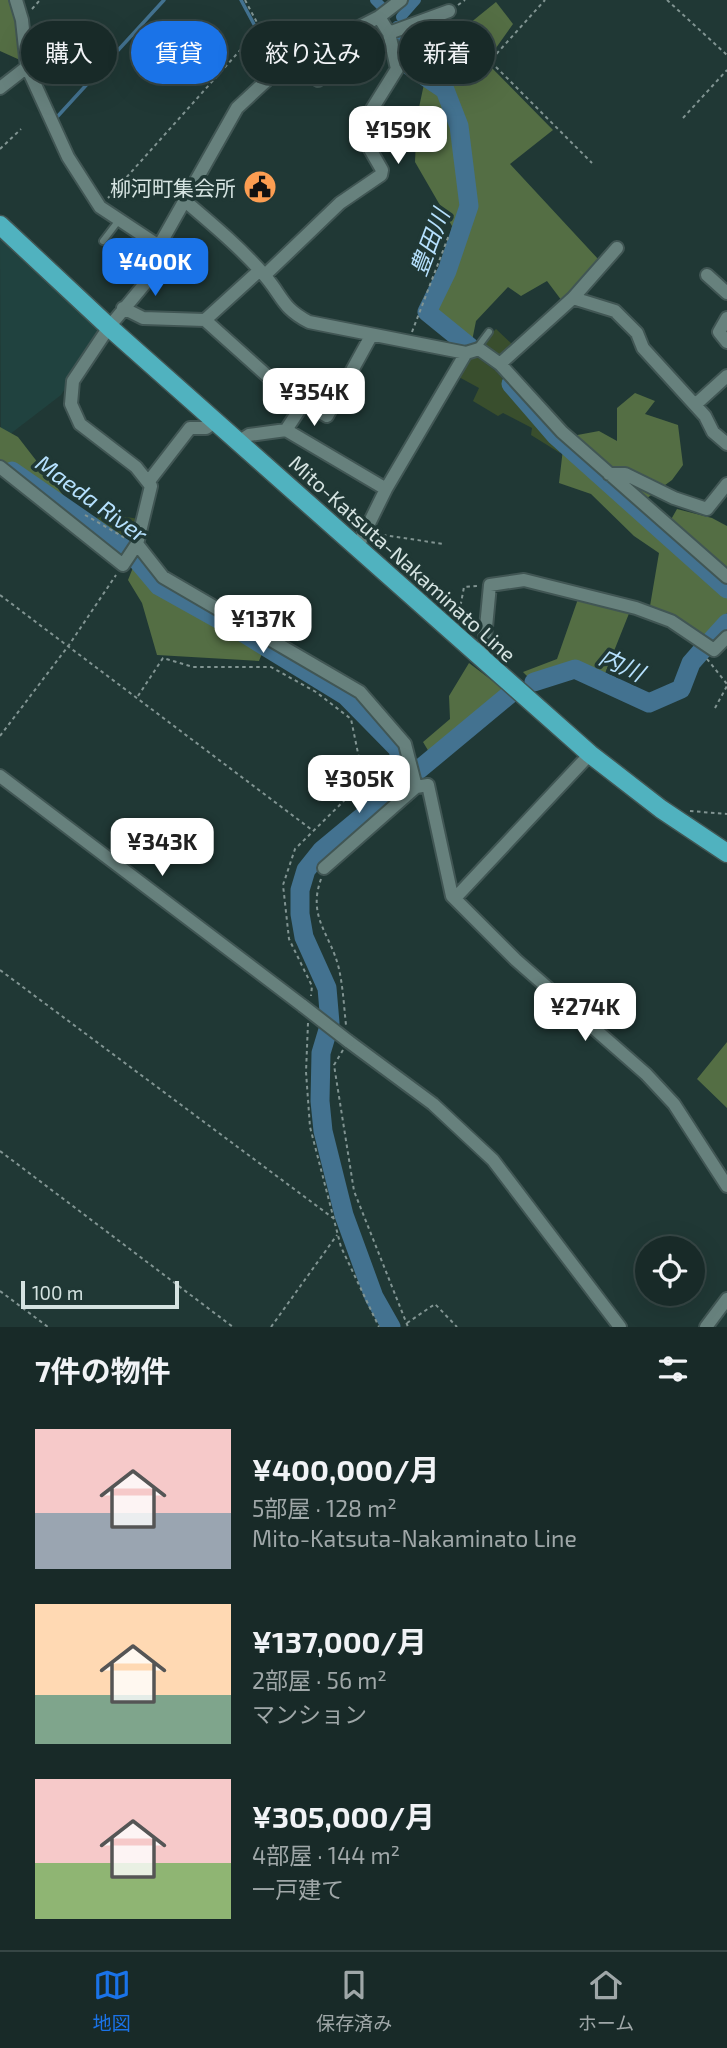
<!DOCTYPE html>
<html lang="ja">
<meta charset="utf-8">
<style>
body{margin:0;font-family:"Exo 2","Noto Sans JP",sans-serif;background:#253634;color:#f1f3f6;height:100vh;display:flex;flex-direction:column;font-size:26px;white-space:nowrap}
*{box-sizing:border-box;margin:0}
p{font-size:23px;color:#9fa7a8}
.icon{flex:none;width:38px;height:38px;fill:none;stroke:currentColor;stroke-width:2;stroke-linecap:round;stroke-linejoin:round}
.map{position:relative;height:1327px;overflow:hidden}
.drawer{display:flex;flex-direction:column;background:#182a28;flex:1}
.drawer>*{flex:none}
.hud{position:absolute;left:21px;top:21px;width:686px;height:63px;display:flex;gap:14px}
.tools{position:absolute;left:635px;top:1236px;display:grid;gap:14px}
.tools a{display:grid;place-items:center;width:70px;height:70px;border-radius:50%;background:#182a28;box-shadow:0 7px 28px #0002,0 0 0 2px #364645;font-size:35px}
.scale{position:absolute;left:21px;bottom:18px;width:158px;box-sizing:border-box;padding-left:7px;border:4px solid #d5e3e1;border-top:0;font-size:19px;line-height:24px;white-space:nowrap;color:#d5e3e1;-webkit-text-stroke:5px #203835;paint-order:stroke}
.price{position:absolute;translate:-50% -60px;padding:0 16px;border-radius:14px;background:#fff;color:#222;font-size:23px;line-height:46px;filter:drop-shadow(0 2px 4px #0008)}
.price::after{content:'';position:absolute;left:50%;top:42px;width:21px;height:16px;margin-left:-10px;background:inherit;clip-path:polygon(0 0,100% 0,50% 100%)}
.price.on{background:#1a73e8;color:#fff}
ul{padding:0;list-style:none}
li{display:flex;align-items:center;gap:21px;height:175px;padding:0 35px}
li span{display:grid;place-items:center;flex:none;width:196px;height:140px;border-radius:0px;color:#555}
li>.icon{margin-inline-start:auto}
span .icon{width:84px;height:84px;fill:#fffc;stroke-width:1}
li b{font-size:30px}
h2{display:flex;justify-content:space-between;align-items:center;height:84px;padding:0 35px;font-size:30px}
.chip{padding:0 24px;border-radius:32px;background:#182a28;box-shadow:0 7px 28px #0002,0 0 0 2px #364645;font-size:24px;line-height:63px}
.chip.on{background:#1a73e8;color:#fff}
.tab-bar{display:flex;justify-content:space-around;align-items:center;height:98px;border-top:2px solid #364645;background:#182a28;font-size:19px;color:#9fa7a8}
.tab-bar a{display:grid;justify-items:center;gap:4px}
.tab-bar .on{color:#1a73e8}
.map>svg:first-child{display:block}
.built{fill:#20423f}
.green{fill:#394e2d}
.forest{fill:#546e44}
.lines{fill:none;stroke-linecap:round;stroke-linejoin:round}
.stream{stroke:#437290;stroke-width:3.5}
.canal{stroke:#437290;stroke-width:10}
.river{stroke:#437290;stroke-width:19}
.lane-casing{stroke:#415654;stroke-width:10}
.street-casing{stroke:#415654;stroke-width:16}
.primary-casing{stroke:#415654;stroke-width:21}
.path{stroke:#819492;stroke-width:2;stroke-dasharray:3.5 3.5;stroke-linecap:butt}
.lane{stroke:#67817d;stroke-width:6}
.street{stroke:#67817d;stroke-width:12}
.primary{stroke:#50b2bf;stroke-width:18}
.street-bridge-casing{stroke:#415654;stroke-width:16;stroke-linecap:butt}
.street-bridge{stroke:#67817d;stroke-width:12}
.labels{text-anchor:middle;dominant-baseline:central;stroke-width:7;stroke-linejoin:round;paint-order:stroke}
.poi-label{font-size:21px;fill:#d5e3e1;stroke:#203835;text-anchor:end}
.street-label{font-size:21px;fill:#d5e3e1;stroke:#203835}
.water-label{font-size:23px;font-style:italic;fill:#b6e1fe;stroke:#203835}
</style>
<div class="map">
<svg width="727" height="1327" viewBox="0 0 727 1327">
<rect width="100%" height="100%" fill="#203835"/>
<path class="built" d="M0,238L100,332L61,395L1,441Z"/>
<path class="green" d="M496,329L515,347L499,360L480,345Z
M473,354L496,371L560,447V453L531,435L532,428L503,413L498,416L473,401L479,388L457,376Z
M98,513L140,519L137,544L97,520Z"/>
<path class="forest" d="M0,0H12L18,21L20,60L0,51Z
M496,2L513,24L486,62L553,130L510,164L599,260L562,301L547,281L521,296L508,287L476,321L472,341L434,310L452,226L415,162L417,117L432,46L459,32Z
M635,393L655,401L645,414L678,425L683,465L672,480L643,501L572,436L599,431L617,441V408Z
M0,427L18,437L76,512L0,460Z
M563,449L727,597V613L706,637L650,606L659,553L634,536L591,494L559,483Z
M677,509L712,518L727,526V570L669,523Z
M136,560L156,589L263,651L259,661L157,655L142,603L128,580Z
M578,599L630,611L604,676L574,666L530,679L523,672L557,659Z
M469,663L507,692L429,752L423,742L450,719L449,696Z
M727,1042V1108L697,1079Z"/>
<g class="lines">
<path class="stream" d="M241,0L256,28
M259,34L276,67
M57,117L164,0"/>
<path class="canal" d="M375,0L381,6
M401,17L416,0"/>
<path class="river" d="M399,30L400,51L411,67L445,90L459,126L469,206L447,271L427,312L470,347
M511,384L556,436L727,589
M12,471L132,554L159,586L245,634L346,696L398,749L404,781
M708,644L727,623
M534,682L575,669L649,703L681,689L691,663L705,647
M391,1327L374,1297L344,1215L323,1131L320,1101L321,1053L330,1023L327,988L304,937L300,914V890L306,870L322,850L510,694"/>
<defs>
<path id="lane" d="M103,241L119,220
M477,348L489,332"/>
<path id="street" d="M16,0L22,20L27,67L68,157L100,207L159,246
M389,33L449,11
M304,55L318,80
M0,88L27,67
M185,201C212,224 241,248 265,276C283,297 282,308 309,322L466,353L479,349L500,364L573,298L615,311L637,333L643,348L705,416L713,432L727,444
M265,275L340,203L381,175L382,170L359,130L397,69L389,33L379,17
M707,275L727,293
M573,298L617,248
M123,308L143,318L205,320L283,390L327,416L371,336
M727,318L719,332L727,342
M205,320L260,270
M500,364L562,432L727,577
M695,405L727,376
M286,430L303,404
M238,442L249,435L286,430L386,489
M0,467L123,565L137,544L151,486L136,467L80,424L71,404L73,381L109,327L148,280L159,246L237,108L281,67L379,17L401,0
M609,474H625L674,498L707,509L727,484
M149,481L190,428H206L215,422
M137,544L163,577L360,692L405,744L416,787L428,785L452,896L516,960L646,1074L674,1104L727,1186
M357,548L386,489L466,353
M483,659L490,585L524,580L636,608L671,621L714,650L727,637
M0,776L303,1006
M324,868L416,787
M452,896L458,895L590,754
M348,1041L433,1104L493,1160L620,1327
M706,1327L727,1299"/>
<path id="primary" d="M0,225L109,327L590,754L661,809L727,853"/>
</defs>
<use href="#lane" class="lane-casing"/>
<use href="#street" class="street-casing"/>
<use href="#primary" class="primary-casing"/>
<path class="path" d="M245,0L276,58
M667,0L727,55
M458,5L465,0
M32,9L40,0
M456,20L490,61L545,0
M491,62L592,163
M683,118L727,70
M0,149L21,129
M108,198L260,28
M412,332L449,235
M85,515L127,539
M376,534L444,544
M0,595L312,830
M458,619L464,587L478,586
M707,659L727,684
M138,696L163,658L193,667H271L316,692L351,719L360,763L354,791L295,849L283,885L289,939L312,986L311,996
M715,708L727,686
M0,736L69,645L116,575
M690,811L727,814
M321,879C307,918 331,934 339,969C343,987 344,1007 346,1025
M0,970L333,1218
M308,1023L306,1072L310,1127L341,1247L379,1327
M343,1050L334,1065L354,1191L408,1327
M0,1151L233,1327
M0,1291L48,1327
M407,1323L435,1304L457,1327
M271,1327L337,1235"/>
<use href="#lane" class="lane"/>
<use href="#street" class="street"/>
<use href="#primary" class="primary"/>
<defs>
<path id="street-bridge" d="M303,1006L348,1041"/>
</defs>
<use href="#street-bridge" class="street-bridge-casing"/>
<use href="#street-bridge" class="street-bridge"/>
</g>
<defs>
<symbol id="civic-disc" viewBox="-11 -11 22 22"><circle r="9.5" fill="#fc9e52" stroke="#203835"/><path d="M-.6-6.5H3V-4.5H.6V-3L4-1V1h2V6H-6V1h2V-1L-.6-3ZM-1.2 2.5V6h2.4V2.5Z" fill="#111"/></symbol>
</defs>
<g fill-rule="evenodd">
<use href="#civic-disc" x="241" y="168" width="38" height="38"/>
</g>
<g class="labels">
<g class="poi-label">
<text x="236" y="187">柳河町集会所</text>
</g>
<g class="street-label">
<text transform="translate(403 558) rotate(42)">Mito-Katsuta-Nakaminato Line</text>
</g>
<g class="water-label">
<text transform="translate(429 242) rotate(-69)">豊田川</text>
<text transform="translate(92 498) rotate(36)">Maeda River</text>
<text transform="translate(622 664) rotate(25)">内川</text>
</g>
</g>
</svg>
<div class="tools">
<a><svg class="icon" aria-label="locate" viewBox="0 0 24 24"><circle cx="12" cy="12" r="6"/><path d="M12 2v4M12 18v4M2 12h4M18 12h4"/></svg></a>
</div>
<div class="scale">100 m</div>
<b class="price" style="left:398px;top:166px">¥159K</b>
<b class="price on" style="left:155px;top:298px">¥400K</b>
<b class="price" style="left:314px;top:428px">¥354K</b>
<b class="price" style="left:263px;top:655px">¥137K</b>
<b class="price" style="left:359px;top:815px">¥305K</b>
<b class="price" style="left:162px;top:878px">¥343K</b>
<b class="price" style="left:585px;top:1043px">¥274K</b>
<div class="hud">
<a class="chip">購入</a>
<a class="chip on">賃貸</a>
<a class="chip">絞り込み</a>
<a class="chip">新着</a>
</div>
</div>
<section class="drawer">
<h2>7件の物件<svg class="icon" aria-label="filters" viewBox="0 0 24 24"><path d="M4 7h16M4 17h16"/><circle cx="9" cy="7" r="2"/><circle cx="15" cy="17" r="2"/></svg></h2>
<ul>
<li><span style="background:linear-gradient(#f6c9c9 60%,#9aa5b1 0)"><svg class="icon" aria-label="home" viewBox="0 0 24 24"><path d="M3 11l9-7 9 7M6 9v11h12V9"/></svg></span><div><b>¥400,000/月</b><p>5部屋 · 128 m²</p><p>Mito-Katsuta-Nakaminato Line</p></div></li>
<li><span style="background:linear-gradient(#ffd9b3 65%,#7fa58c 0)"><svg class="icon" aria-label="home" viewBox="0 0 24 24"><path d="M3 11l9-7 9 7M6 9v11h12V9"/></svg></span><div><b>¥137,000/月</b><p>2部屋 · 56 m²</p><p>マンション</p></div></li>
<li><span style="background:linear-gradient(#f6c9c9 60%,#8fb573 0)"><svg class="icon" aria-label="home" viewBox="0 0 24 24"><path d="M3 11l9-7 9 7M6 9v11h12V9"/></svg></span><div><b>¥305,000/月</b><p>4部屋 · 144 m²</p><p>一戸建て</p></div></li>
</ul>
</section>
<nav class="tab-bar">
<a class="on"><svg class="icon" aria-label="map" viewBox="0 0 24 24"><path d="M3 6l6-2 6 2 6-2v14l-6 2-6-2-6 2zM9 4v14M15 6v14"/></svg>地図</a>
<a><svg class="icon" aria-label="saved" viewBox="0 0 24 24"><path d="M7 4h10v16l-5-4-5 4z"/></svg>保存済み</a>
<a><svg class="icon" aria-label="home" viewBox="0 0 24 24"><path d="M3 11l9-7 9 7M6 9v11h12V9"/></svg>ホーム</a>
</nav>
